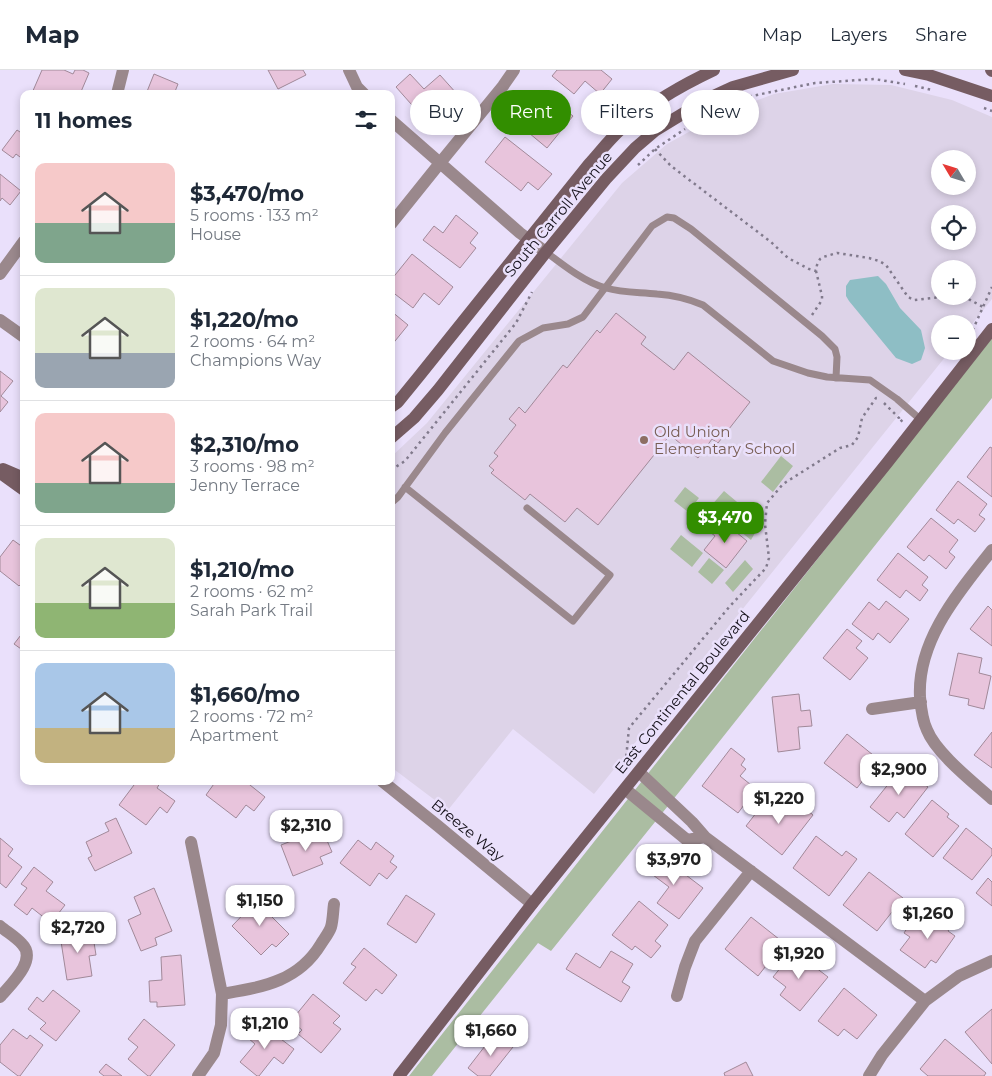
<!DOCTYPE html>
<meta charset="utf-8">
<style>
body{margin:0;font-family:Montserrat,sans-serif;background:#f2f2f3;color:#1f2937;height:100vh;display:flex;flex-direction:column;font-size:19px;white-space:nowrap}
*{box-sizing:border-box;margin:0}
p{font-size:16px;color:#747a83}
.icon{flex:none;width:28px;height:28px;fill:none;stroke:currentColor;stroke-width:2;stroke-linecap:round;stroke-linejoin:round}
.map{position:relative;flex:1;overflow:hidden}
.drawer{position:absolute;left:20px;top:20px;width:375px;height:695px;display:flex;flex-direction:column;background:#fff;border-radius:10px;box-shadow:0 2px 8px #0003}
.drawer>*{flex:none}
.banner{position:absolute;left:410px;top:20px;width:475px;height:45px;display:flex;gap:10px}
.needle{width:32px;rotate:308deg}
.fabs{position:absolute;left:931px;top:80px;display:grid;gap:10px}
.fabs a{display:grid;place-items:center;width:45px;height:45px;border-radius:50%;background:#fff;box-shadow:0 2px 8px #0003;font-size:25px}
.price{position:absolute;translate:-50% -42px;padding:0 11px;border-radius:10px;background:#fff;color:#222;font-size:16px;line-height:32px;filter:drop-shadow(0 1px 2px #0008)}
.price::after{content:'';position:absolute;left:50%;top:30px;width:15px;height:11px;margin-left:-8px;background:inherit;clip-path:polygon(0 0,100% 0,50% 100%)}
.price.active{background:#328e00;color:#fff}
ul{padding:0;list-style:none}
li{display:flex;align-items:center;gap:15px;height:125px;padding:0 15px}
li+li{border-top:1px solid #e0e1e3}
li span{display:grid;place-items:center;flex:none;width:140px;height:100px;border-radius:10px;color:#555}
li>.icon{margin-inline-start:auto}
span .icon{width:60px;height:60px;fill:#fffc;stroke-width:1}
li b{font-size:21px}
h2{display:flex;justify-content:space-between;align-items:center;height:60px;padding:0 15px;font-size:21px}
.tag{padding:0 18px;border-radius:22px;background:#fff;box-shadow:0 2px 8px #0003;font-size:18px;line-height:45px}
.tag.active{background:#328e00;color:#fff}
header{display:flex;align-items:center;gap:30px;box-sizing:border-box;height:70px;padding:0 25px;background:#fff;border-bottom:1px solid #e0e1e3}
header strong{font-size:24px}
nav{display:flex;gap:28px;margin-inline-start:auto;font-size:18px}
.map>svg:first-child{display:block}
.education{fill:#ddd3e8;fill-rule:evenodd}
.green{fill:#abbda2}
.water{fill:#8ebec5}
.building{fill:#e8c4dc;stroke:#a18999}
.lines{fill:none;stroke-linecap:round;stroke-linejoin:round}
.path{stroke:#817a8c;stroke-width:2.5;stroke-dasharray:2.5 4;stroke-linecap:butt}
.service{stroke:#9a888c;stroke-width:7}
.minor{stroke:#9a888c;stroke-width:12}
.secondary{stroke:#765c62;stroke-width:12}
.education-dot{fill:#8d6e63;stroke:#eae0fb;stroke-width:2}
.labels{text-anchor:middle;dominant-baseline:central;stroke-width:5;stroke-linejoin:round;paint-order:stroke}
.street-label{font-size:15px;fill:#141019;stroke:#eae0fb}
.education-label{font-size:15px;fill:#785e54;stroke:#eae0fb;text-anchor:start}
</style>
<header>
<strong>Map</strong>
<nav><a>Map</a><a>Layers</a><a>Share</a></nav>
</header>
<div class="map">
<svg width="992" height="1006" viewBox="0 0 992 1006">
<rect width="100%" height="100%" fill="#eae0fb"/>
<path class="education" d="M833,14L891,15L952,30L992,47V229L968,259V254H940V281H950L594,724L513,659L448,740L391,697V387L427,353L622,113L667,74L725,42L774,24ZM940,89H968V116H940ZM940,144H968V171H940ZM940,199H968V226H940Z"/>
<path class="green" d="M992,268V328L688,711L551,881L538,873L432,1006H409Z
M781,386L793,396L773,422L761,412Z
M685,417L699,428L688,442L674,431Z
M724,421L761,452L751,470L710,437Z
M681,465L703,483L692,497L670,479Z
M709,488L724,500L712,514L698,502Z
M745,490L753,499L733,522L725,513Z"/>
<path class="water" d="M878,206L886,214L900,238L921,260L925,278L921,290L912,294L896,288L849,231L846,226V216L850,210Z"/>
<path class="building" d="M42,0H64L73,4L75,0H83L89,3L80,24H33L32,23Z
M268,0H303L306,5L278,19Z
M557,0H601L612,9L600,24L585,11L574,24L552,6Z
M154,4L178,14L174,24H146Z
M410,4L424,19L440,5L457,24L427,52L396,17Z
M533,30L547,42L555,32L573,46L547,78L523,58L529,50L521,44Z
M17,60L23,64L24,63V90L16,84L13,88L2,80Z
M505,67L552,104L538,120L528,112L521,121L485,92Z
M0,104L21,121L10,135L2,128L0,131Z
M456,145L478,163L470,173L476,178L460,198L423,170L434,156L443,163Z
M412,184L453,217L439,235L424,223L413,238L391,221V210Z
M391,241L408,255L391,276Z
M616,243L646,267L641,274L674,300L688,282L750,332L718,373L712,369L698,388L670,365L598,455L577,438L565,452L530,424L525,430L491,403L494,400L489,396L498,386L494,383L516,355L509,349L519,337L525,343L563,295L567,298L597,260L600,263Z
M0,301L13,311L1,326L8,332L0,342Z
M990,377L992,378V427L967,407Z
M958,411L987,434L979,445L985,449L975,462L958,449L954,454L936,440Z
M931,448L958,470L949,482L955,487L946,499L929,485L924,491L907,477Z
M720,449L747,471L726,498L704,480L715,466L710,462Z
M13,470L24,478V511L19,516L0,501V487Z
M898,483L928,507L922,515L928,520L920,531L906,520L900,528L877,510Z
M886,531L909,549L890,573L878,563L873,570L852,554L869,532L879,540Z
M988,536L992,540V576L970,559Z
M847,559L862,571L856,578L868,588L850,610L823,588Z
M24,561V581L14,574Z
M958,583L982,588L979,603L991,606L984,639L968,635L969,629L949,625Z
M799,624L801,641L810,640L812,656L798,657L800,679L778,682L772,627Z
M992,662V698L974,685Z
M847,664L873,685L862,699L868,704L857,718L824,693Z
M731,678L745,689L741,695L746,699L740,706L756,719L738,743L702,716Z
M902,697L928,717L904,748L897,742L889,752L870,737Z
M137,711H157L160,713L157,718L175,731L167,743L160,737L146,755L119,735Z
M216,711H245L265,727L254,741L246,735L236,748L206,725Z
M767,729L788,745L798,732L813,745L782,785L746,756Z
M932,730L949,744L947,747L959,756L933,787L905,764Z
M116,748L132,783L95,801L88,788L92,786L86,772L109,761L105,753Z
M966,758L992,779V785L972,810L943,788Z
M322,759L332,782L320,787L323,794L293,806L281,775Z
M816,766L842,786L846,781L857,789L829,826L793,798Z
M0,768L13,779L8,786L22,797L6,818L0,813Z
M358,770L371,780L376,772L394,786L390,792L397,797L387,809L379,803L370,816L340,793Z
M657,783L703,818L679,849L657,833L669,817L645,799Z
M34,797L53,812L46,821L65,835L51,853L32,838L27,845L14,835L27,818L21,814Z
M869,802L903,828L877,861L843,835Z
M988,808L992,812V836L976,823Z
M154,818L172,861L155,868L157,875L141,881L128,850L141,844L134,827Z
M406,825L435,844L416,873L387,854Z
M261,826L275,840L270,845L289,864L276,877L272,874L261,885L232,856Z
M639,831L668,855L655,871L661,876L651,888L635,876L632,880L612,865Z
M939,841L954,852L948,861L955,866L936,893L931,890L925,898L900,880L910,867L904,863L913,849L927,858Z
M751,847L784,873L758,906L725,879Z
M92,860L96,885L89,886L92,906L67,910L60,865Z
M364,878L397,905L382,924L376,919L366,931L343,913L356,897L351,894Z
M611,881L633,894L622,912L630,917L621,932L566,899L576,883L600,898Z
M794,881L828,907L800,941L780,925L786,917L773,907Z
M181,885L185,935L157,937V932H150L149,911L162,910L161,887Z
M844,918L877,945L857,969L844,959L838,966L818,951Z
M53,920L80,941L56,971L40,959L46,953L28,939L37,927L43,932Z
M313,924L340,946L333,953L341,959L321,983L298,964L302,960L291,951Z
M992,939V994L965,962Z
M144,949L175,975L150,1006H148L128,989L138,977L128,969Z
M260,953L294,979L283,994L274,987L259,1006H257L240,992L255,974L248,968Z
M13,959L27,969L30,965L43,975L20,1006H18L0,992V975Z
M495,963L513,977L490,1006H478L468,998Z
M945,969L986,1003L984,1006H928L920,999Z
M746,992L753,1006H725L724,1003Z
M106,994L122,1006H104L99,1002Z"/>
<g class="lines">
<path class="path" d="M915,16L932,20
M984,38L992,41
M691,55L747,27L815,13L874,9L905,14
M655,79L671,96L771,172L788,188L809,199L816,201L817,195L820,189L823,187L837,183L869,188L879,191L886,195L908,227L914,230L951,226
M638,95L655,79L685,59
M963,226L983,237
M812,245L822,230V226L816,201
M970,266L992,217
M884,333L899,348L900,352L905,348
M391,400L405,391L516,253L532,222
M625,699L629,658L730,536L766,498L769,488L765,454L767,433L783,414L840,378L852,375L858,367L862,348L876,328H878"/>
<path class="service" d="M546,182C563,195 586,213 606,218C623,223 640,222 657,224C672,225 689,229 703,235L773,291L808,303L827,307L870,310L897,329L921,350
M405,417L573,551L610,505L527,438
M391,433L398,427L445,363L519,271L543,258L568,254L583,247L652,156L667,147L674,148L691,159L822,266L835,279L837,287L836,308"/>
<path class="minor" d="M349,0L357,17L364,24
M117,24L123,0
M391,50L520,163L546,182
M391,154L440,93L503,16L514,0
M0,204L24,171
M0,250L24,267
M992,480C959,522 917,570 920,627C921,638 922,650 927,660C936,683 973,712 992,729
M872,639L921,632
M639,702L692,752L705,767L925,931
M382,711L438,756L532,834
M625,719L687,770L705,767
M191,772L222,924L221,955L214,983L198,1006
M0,856C7,862 16,867 22,874C38,890 10,915 0,927
M222,924C262,917 298,912 321,874C324,869 329,863 331,857C333,850 333,841 334,834
M677,926L685,897L695,871L751,801
M869,1006L882,985L925,931L959,906L992,891"/>
<path class="secondary" d="M905,0L929,5L992,26
M991,0L992,1
M391,337L398,332L420,305L589,94C599,83 609,70 620,60C647,35 680,16 714,0
M391,368L414,348L438,320L546,182L606,109L635,78L656,60L707,29L733,17L793,0
M3,399L24,408
M0,403L24,420
M399,1006L532,834L887,393L992,259"/>
</g>
<circle class="education-dot" cx="644" cy="370" r="5"/>
<g class="labels">
<g class="street-label">
<text transform="translate(558 144) rotate(-50)">South Carroll Avenue</text>
<text transform="translate(682 622) rotate(-51)">East Continental Boulevard</text>
<text transform="translate(468 760) rotate(39)">Breeze Way</text>
</g>
<g class="education-label">
<text x="654" y="361">Old Union<tspan x="654" dy="17">Elementary School</tspan></text>
</g>
</g>
</svg>
<div class="fabs">
<a><svg class="needle" viewBox="-14 -14 28 28"><path d="M0-13l5 13h-10z" fill="#e53935"/><path d="M0 13l5-13h-10z" fill="#747a83"/></svg></a>
<a><svg class="icon" aria-label="locate" viewBox="0 0 24 24"><circle cx="12" cy="12" r="6"/><path d="M12 2v4M12 18v4M2 12h4M18 12h4"/></svg></a>
<a>+</a>
<a>−</a>
</div>
<b class="price active" style="left:725px;top:474px">$3,470</b>
<b class="price" style="left:899px;top:726px">$2,900</b>
<b class="price" style="left:779px;top:755px">$1,220</b>
<b class="price" style="left:306px;top:782px">$2,310</b>
<b class="price" style="left:674px;top:816px">$3,970</b>
<b class="price" style="left:260px;top:857px">$1,150</b>
<b class="price" style="left:928px;top:870px">$1,260</b>
<b class="price" style="left:78px;top:884px">$2,720</b>
<b class="price" style="left:799px;top:910px">$1,920</b>
<b class="price" style="left:265px;top:980px">$1,210</b>
<b class="price" style="left:491px;top:987px">$1,660</b>
<div class="banner">
<a class="tag">Buy</a>
<a class="tag active">Rent</a>
<a class="tag">Filters</a>
<a class="tag">New</a>
</div>
<section class="drawer">
<h2>11 homes<svg class="icon" aria-label="filters" viewBox="0 0 24 24"><path d="M4 7h16M4 17h16"/><circle cx="9" cy="7" r="2"/><circle cx="15" cy="17" r="2"/></svg></h2>
<ul>
<li><span style="background:linear-gradient(#f6c9c9 60%,#7fa58c 0)"><svg class="icon" aria-label="home" viewBox="0 0 24 24"><path d="M3 11l9-7 9 7M6 9v11h12V9"/></svg></span><div><b>$3,470/mo</b><p>5 rooms · 133 m²</p><p>House</p></div></li>
<li><span style="background:linear-gradient(#dfe7d0 65%,#9aa5b1 0)"><svg class="icon" aria-label="home" viewBox="0 0 24 24"><path d="M3 11l9-7 9 7M6 9v11h12V9"/></svg></span><div><b>$1,220/mo</b><p>2 rooms · 64 m²</p><p>Champions Way</p></div></li>
<li><span style="background:linear-gradient(#f6c9c9 70%,#7fa58c 0)"><svg class="icon" aria-label="home" viewBox="0 0 24 24"><path d="M3 11l9-7 9 7M6 9v11h12V9"/></svg></span><div><b>$2,310/mo</b><p>3 rooms · 98 m²</p><p>Jenny Terrace</p></div></li>
<li><span style="background:linear-gradient(#dfe7d0 65%,#8fb573 0)"><svg class="icon" aria-label="home" viewBox="0 0 24 24"><path d="M3 11l9-7 9 7M6 9v11h12V9"/></svg></span><div><b>$1,210/mo</b><p>2 rooms · 62 m²</p><p>Sarah Park Trail</p></div></li>
<li><span style="background:linear-gradient(#a9c7e8 65%,#c2b280 0)"><svg class="icon" aria-label="home" viewBox="0 0 24 24"><path d="M3 11l9-7 9 7M6 9v11h12V9"/></svg></span><div><b>$1,660/mo</b><p>2 rooms · 72 m²</p><p>Apartment</p></div></li>
</ul>
</section>
</div>
